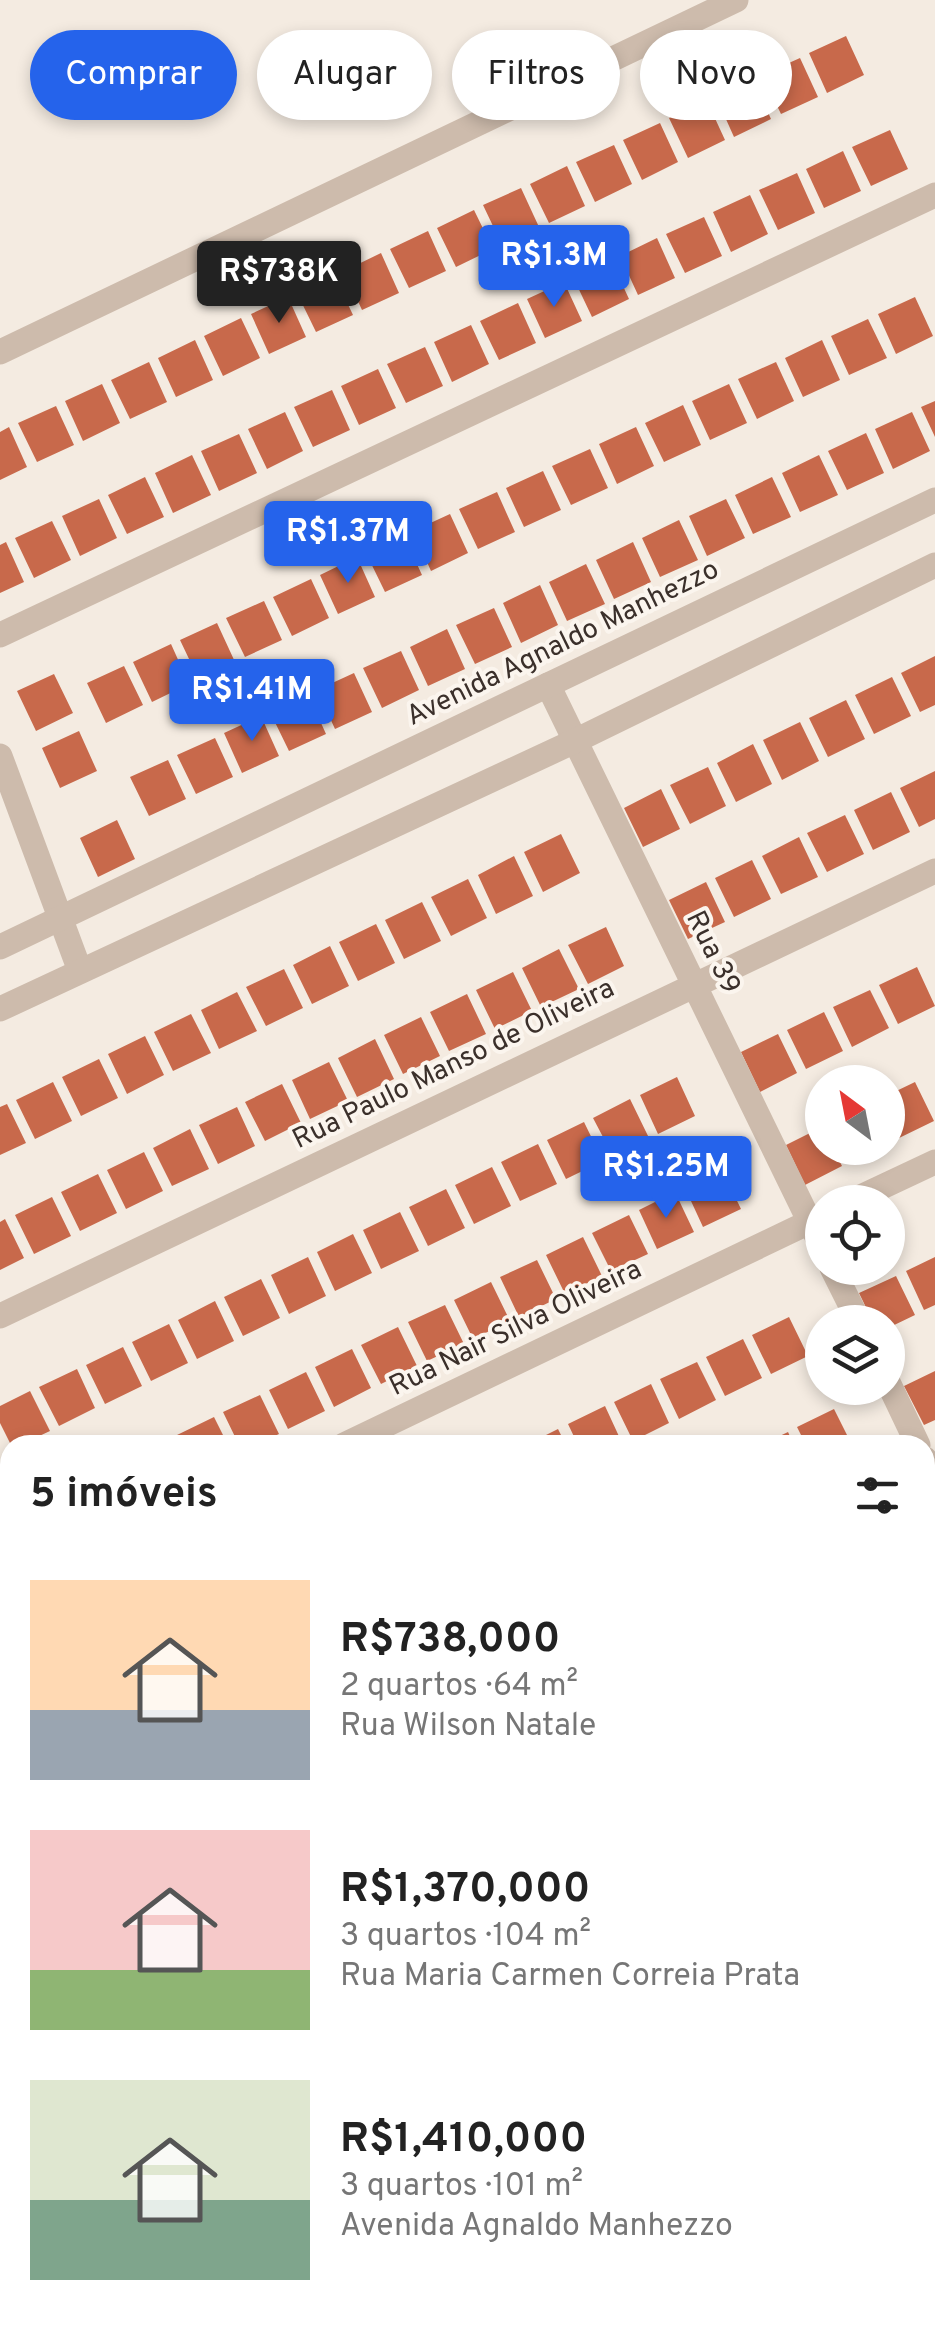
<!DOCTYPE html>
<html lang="pt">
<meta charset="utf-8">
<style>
body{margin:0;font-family:Overpass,sans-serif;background:#f6f6f6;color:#222;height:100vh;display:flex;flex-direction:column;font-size:38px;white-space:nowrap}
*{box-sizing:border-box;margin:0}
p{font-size:32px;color:#767676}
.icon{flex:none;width:55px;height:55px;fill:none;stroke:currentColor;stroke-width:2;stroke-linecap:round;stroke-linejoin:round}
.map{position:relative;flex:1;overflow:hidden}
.details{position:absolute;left:0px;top:1435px;width:935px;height:892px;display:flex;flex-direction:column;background:#fff;border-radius:30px 30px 0 0;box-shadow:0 5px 15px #0003}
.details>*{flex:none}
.top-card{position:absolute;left:30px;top:30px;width:875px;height:90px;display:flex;gap:20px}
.needle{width:65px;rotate:328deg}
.fabs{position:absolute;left:805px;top:1065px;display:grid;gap:20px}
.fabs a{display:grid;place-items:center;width:100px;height:100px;border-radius:50%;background:#fff;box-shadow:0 5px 15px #0003;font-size:50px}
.price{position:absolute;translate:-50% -85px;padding:0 22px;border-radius:10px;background:#2563eb;color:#fff;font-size:32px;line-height:65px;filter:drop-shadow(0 2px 5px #0008)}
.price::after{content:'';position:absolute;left:50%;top:60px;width:30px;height:22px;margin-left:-15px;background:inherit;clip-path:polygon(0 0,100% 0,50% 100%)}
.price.selected{background:#222;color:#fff}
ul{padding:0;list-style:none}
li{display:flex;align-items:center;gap:30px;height:250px;padding:0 30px}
li span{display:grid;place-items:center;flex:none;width:280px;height:200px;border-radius:0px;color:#555}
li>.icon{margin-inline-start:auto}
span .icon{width:120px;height:120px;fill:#fffc;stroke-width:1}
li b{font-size:42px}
h2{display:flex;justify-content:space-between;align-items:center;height:120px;padding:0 30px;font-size:42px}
.pill{padding:0 35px;border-radius:45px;background:#fff;box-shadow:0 5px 15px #0003;font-size:35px;line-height:90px}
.pill.selected{background:#2563eb;color:#fff}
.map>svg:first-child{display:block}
.building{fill:#c8694b}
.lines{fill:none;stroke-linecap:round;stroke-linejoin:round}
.minor{stroke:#cdbbac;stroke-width:25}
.tertiary{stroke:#cdbbac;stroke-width:25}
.labels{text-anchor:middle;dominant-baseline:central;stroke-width:8;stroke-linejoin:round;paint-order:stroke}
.street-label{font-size:28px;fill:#3b302b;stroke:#fbf5ee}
</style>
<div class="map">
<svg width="935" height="2326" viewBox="0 0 935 2326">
<rect width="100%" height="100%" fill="#f4ebe1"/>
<path class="building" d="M846,36L864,75L827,93L809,53Z
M800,58L818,97L781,114L762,75Z
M753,79L771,119L734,137L716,97Z
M707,101L725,140L688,158L669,118Z
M660,123L678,162L642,180L623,140Z
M890,130L908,169L871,186L852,147Z
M614,145L632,184L595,202L576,162Z
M843,151L861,191L824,208L806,169Z
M567,166L585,206L549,223L530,184Z
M797,173L815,213L778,230L759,190Z
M521,188L539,227L502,245L483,205Z
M750,195L768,234L731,252L713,212Z
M474,210L493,249L456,267L437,228Z
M704,217L722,256L685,273L666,234Z
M428,231L446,271L409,288L390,249Z
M657,238L675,278L638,295L620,256Z
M381,253L399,293L362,310L344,271Z
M611,260L629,299L592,317L573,277Z
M334,275L353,315L316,332L297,293Z
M564,282L582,321L545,338L527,299Z
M288,297L306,337L269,354L251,314Z
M915,297L933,336L896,354L878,314Z
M518,303L536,343L499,360L480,321Z
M241,318L260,358L223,376L204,336Z
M868,319L887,358L849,375L831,336Z
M471,325L489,364L452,382L434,342Z
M195,340L213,380L176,397L158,358Z
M822,340L840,380L803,397L785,358Z
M425,347L443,386L406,403L387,364Z
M149,362L167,402L130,419L111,380Z
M776,362L794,401L757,419L738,379Z
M378,369L396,408L359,425L341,386Z
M102,384L120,423L83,441L65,401Z
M729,384L747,423L710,440L692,401Z
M332,390L350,430L313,447L294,407Z
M935,401V437L921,407Z
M683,405L701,445L664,462L645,423Z
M56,406L74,445L37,462L18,423Z
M285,412L303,451L267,469L248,429Z
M912,412L930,451L893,469L875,429Z
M9,427L27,467L0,480V432Z
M636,427L654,466L617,484L599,444Z
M866,433L884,473L847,490L828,451Z
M239,434L257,473L219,491L201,451Z
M590,449L608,488L571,505L552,466Z
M192,455L211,495L173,513L155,473Z
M819,455L838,495L800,512L782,473Z
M543,471L561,510L524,527L506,488Z
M145,477L164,517L127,534L108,495Z
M772,477L791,517L753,534L735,495Z
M497,492L515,532L478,549L459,509Z
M99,499L117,538L80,556L62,516Z
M726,499L745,538L707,556L689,516Z
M450,514L468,553L431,571L413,531Z
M679,520L698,560L660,577L642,538Z
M52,521L71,560L34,578L15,538Z
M404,536L422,575L385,592L366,553Z
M6,542L24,582L0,593V545Z
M633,542L651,582L614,599L596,560Z
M357,557L375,597L338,614L320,575Z
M586,564L605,604L567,621L549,582Z
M311,579L329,618L292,636L273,597Z
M540,585L558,625L521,643L503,603Z
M264,601L282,640L245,657L226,618Z
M494,608L512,647L475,664L456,625Z
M217,623L235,662L199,680L180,640Z
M447,629L465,669L428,686L410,647Z
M171,644L189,684L152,702L133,662Z
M401,651L419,690L382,708L363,668Z
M935,656V705L920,712L901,673Z
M124,666L143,705L106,723L87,683Z
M354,673L372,712L335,729L317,690Z
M54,674L73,713L36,731L17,691Z
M892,677L911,716L874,734L855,695Z
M308,694L326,734L289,751L270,712Z
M846,700L865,739L828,757L809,718Z
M261,716L279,756L242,773L224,733Z
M800,722L819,761L782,780L763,740Z
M79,731L97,771L60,788L42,748Z
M215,738L233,777L196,794L177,755Z
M753,744L772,784L736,802L717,763Z
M168,760L186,799L149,816L130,777Z
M708,767L726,806L690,824L670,785Z
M935,771V819L919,827L900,788Z
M661,789L680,829L643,847L624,808Z
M891,792L910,832L873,850L854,810Z
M845,815L864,854L827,872L807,833Z
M117,820L135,859L98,877L80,838Z
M561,834L580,873L543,892L524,852Z
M799,837L818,877L781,894L762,856Z
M514,856L533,896L496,914L478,875Z
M752,860L771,899L734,917L715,878Z
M468,879L487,918L451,936L431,897Z
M706,882L725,922L688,939L669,900Z
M422,902L441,941L404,959L385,920Z
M376,924L395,963L358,981L339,942Z
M606,927L624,966L588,984L568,945Z
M330,946L349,986L312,1004L293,965Z
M559,949L579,989L541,1007L522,968Z
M917,967L935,1006L898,1024L879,985Z
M284,969L303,1008L266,1026L246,987Z
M513,972L532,1011L495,1029L476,990Z
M870,990L889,1028L852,1047L833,1007Z
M237,992L257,1031L219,1049L201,1010Z
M467,994L486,1034L449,1051L430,1012Z
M824,1012L843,1051L806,1069L787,1030Z
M191,1014L211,1053L173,1071L154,1032Z
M421,1017L440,1056L403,1074L384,1035Z
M778,1034L797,1073L760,1092L741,1052Z
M145,1036L164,1075L127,1094L108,1054Z
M375,1039L394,1079L357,1097L338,1058Z
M99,1059L118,1098L81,1116L62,1077Z
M329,1062L348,1101L310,1119L292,1080Z
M677,1077L695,1116L658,1134L640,1095Z
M53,1082L72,1121L35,1139L16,1100Z
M915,1082L934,1121L897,1139L888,1119V1095Z
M282,1084L301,1123L265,1141L245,1102Z
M630,1099L649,1138L613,1156L593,1118Z
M7,1104L26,1143L0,1155V1107Z
M237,1107L255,1146L218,1164L199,1125Z
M584,1122L603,1161L566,1179L547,1140Z
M822,1127V1148H833L842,1166L805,1185L786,1145Z
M190,1129L209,1169L172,1186L153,1148Z
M538,1144L557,1184L520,1201L501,1162Z
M844,1148H880L851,1162Z
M144,1152L163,1191L126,1209L107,1170Z
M492,1167L511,1206L474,1224L455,1185Z
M722,1170L741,1209L703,1227L685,1188Z
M98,1174L117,1213L80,1231L61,1192Z
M446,1189L465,1228L428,1246L409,1207Z
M675,1192L694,1232L657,1249L639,1210Z
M52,1197L71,1236L34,1254L15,1215Z
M400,1212L419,1251L381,1269L363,1230Z
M629,1215L648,1254L611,1271L592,1233Z
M5,1219L24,1258L0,1270V1222Z
M353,1234L372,1273L335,1291L317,1252Z
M583,1237L602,1276L565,1294L546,1255Z
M308,1257L326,1296L289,1314L271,1275Z
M935,1257V1305L924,1310L906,1271Z
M537,1260L556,1299L519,1317L500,1277Z
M896,1276L915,1315L888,1328V1322H873L859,1293Z
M261,1279L280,1318L243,1336L224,1297Z
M491,1282L510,1321L473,1339L454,1300Z
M215,1301L234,1341L197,1359L178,1320Z
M445,1305L464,1344L427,1361L408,1322Z
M789,1317L808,1356L771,1374L752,1335Z
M169,1324L188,1363L151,1381L132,1342Z
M398,1327L417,1366L381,1384L361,1345Z
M743,1339L762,1378L725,1396L706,1357Z
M123,1347L142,1386L105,1404L86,1365Z
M352,1349L371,1388L334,1407L315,1367Z
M697,1362L716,1400L679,1419L660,1379Z
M77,1369L95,1408L59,1426L39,1387Z
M935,1371V1420L924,1425L904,1386Z
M306,1372L325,1411L288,1429L269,1390Z
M651,1384L669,1423L633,1441L614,1402Z
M30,1391L50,1431L20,1445H11L0,1423V1406Z
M260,1395L279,1434L255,1445H239L223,1412Z
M605,1406L623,1445H578L568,1424Z
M834,1409L852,1445H806L797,1427Z
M214,1417L228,1445H182L177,1435Z
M558,1429L566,1445H526Z
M788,1432L794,1445H761Z
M10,1516V1561L0,1541V1521Z
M5,1699L10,1710V1745L0,1749V1701Z"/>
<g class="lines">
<path class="minor" d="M0,352L736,0
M0,635L935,195
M548,685L822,1247
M0,756L80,971
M850,1202L935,1162
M832,1268L859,1322
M0,1316L935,871
M888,1382L918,1445
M344,1445L822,1216
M925,1459L935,1481
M0,1610L10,1606
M0,1892L10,1887"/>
<path class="tertiary" d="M0,947L935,500
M0,1009L575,741L935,565
M0,2058L10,2078
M0,2185L10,2205
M64,2318L69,2326
M125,2318L129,2326"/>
</g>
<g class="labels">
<g class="street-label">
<text transform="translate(563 644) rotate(-26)">Avenida Agnaldo Manhezzo</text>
<text transform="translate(712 953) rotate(64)">Rua 39</text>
<text transform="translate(454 1065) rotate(-26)">Rua Paulo Manso de Oliveira</text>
<text transform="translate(516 1329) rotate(-26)">Rua Nair Silva Oliveira</text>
</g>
</g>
</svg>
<div class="fabs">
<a><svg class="needle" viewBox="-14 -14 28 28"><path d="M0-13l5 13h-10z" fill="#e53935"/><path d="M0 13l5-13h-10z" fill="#767676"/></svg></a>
<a><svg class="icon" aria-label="locate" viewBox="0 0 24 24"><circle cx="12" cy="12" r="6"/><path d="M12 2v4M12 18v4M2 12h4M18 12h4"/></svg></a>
<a><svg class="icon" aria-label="layers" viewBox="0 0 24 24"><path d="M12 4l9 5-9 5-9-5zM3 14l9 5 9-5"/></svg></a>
</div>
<b class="price" style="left:554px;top:310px">R$1.3M</b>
<b class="price selected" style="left:279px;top:326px">R$738K</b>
<b class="price" style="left:348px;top:586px">R$1.37M</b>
<b class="price" style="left:252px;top:744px">R$1.41M</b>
<b class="price" style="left:666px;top:1221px">R$1.25M</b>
<div class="top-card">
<a class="pill selected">Comprar</a>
<a class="pill">Alugar</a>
<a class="pill">Filtros</a>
<a class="pill">Novo</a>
</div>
<section class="details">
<h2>5 imóveis<svg class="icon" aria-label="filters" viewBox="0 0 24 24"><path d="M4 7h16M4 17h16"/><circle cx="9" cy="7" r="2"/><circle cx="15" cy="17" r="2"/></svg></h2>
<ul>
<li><span style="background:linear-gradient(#ffd9b3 65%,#9aa5b1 0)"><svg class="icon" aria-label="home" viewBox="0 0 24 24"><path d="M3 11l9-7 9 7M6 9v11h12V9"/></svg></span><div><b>R$738,000</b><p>2 quartos · 64 m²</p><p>Rua Wilson Natale</p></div></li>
<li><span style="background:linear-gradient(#f6c9c9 70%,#8fb573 0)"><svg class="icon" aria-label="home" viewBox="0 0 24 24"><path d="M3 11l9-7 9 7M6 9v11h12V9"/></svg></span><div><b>R$1,370,000</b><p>3 quartos · 104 m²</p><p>Rua Maria Carmen Correia Prata</p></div></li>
<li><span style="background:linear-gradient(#dfe7d0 60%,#7fa58c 0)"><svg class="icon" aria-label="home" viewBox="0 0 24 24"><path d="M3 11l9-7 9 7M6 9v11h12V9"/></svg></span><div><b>R$1,410,000</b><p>3 quartos · 101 m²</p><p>Avenida Agnaldo Manhezzo</p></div></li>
</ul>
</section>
</div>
